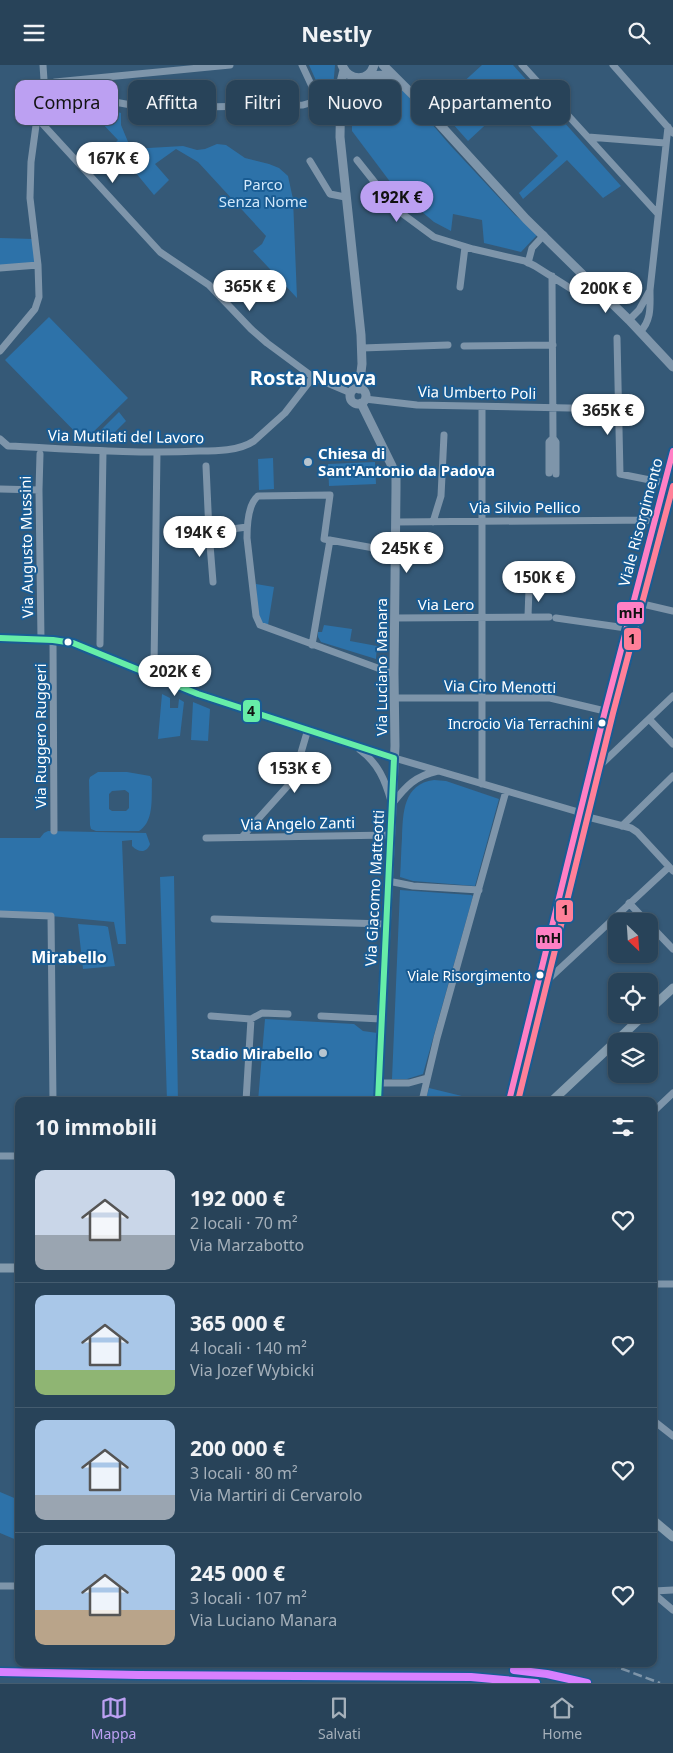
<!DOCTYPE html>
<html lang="it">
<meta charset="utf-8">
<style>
body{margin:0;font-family:"Noto Sans",sans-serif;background:#304a5f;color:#f1f3f6;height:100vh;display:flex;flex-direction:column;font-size:19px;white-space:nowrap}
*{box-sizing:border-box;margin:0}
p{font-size:16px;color:#a5b0ba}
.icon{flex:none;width:28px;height:28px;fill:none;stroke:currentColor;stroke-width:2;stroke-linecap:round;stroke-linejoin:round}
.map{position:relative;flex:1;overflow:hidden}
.details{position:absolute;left:15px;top:1032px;width:642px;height:570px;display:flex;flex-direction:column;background:#284359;border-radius:10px;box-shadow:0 1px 4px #0004,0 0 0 1px #445c6f}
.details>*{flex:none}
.hud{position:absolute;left:15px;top:15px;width:644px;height:45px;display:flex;gap:10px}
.needle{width:32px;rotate:155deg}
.fabs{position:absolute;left:608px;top:848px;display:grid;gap:10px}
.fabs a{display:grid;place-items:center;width:50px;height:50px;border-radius:10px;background:#284359;box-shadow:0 1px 4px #0004,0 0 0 1px #445c6f;font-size:25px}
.price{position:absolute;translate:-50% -42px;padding:0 11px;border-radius:18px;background:#fff;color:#222;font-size:16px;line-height:32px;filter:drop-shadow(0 1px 2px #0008)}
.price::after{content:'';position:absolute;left:50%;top:30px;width:15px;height:11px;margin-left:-8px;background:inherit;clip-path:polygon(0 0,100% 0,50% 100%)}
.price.current{background:#bca0f2;color:#111}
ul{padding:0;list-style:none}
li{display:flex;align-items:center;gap:15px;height:125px;padding:0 20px}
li+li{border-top:1px solid #445c6f}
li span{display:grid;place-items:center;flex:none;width:140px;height:100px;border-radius:10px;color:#555}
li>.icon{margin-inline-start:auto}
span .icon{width:60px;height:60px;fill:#fffc;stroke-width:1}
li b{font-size:21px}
h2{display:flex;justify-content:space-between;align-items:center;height:60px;padding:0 20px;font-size:21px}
.chip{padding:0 18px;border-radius:10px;background:#284359;box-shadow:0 1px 4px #0004,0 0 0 1px #445c6f;font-size:18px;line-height:45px}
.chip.current{background:#bca0f2;color:#111}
header{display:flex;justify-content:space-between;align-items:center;height:65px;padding:0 20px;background:#284359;font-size:22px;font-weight:700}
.dock{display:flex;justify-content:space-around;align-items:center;height:70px;border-top:1px solid #445c6f;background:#284359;font-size:14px;color:#a5b0ba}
.dock a{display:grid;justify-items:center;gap:2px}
.dock .current{color:#bca0f2}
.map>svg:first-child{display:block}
.green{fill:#2d72a9;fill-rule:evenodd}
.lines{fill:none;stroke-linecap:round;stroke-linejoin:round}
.tertiary-tunnel{stroke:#53728b;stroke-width:9;stroke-dasharray:9 4.5;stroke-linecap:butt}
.minor{stroke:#7e95aa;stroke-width:7}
.tertiary{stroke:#7e95aa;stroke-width:9}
.secondary{stroke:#859cae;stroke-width:9}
.rail{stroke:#7e95a9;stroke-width:2.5;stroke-dasharray:9 4;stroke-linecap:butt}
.bus-1-casing{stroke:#195c93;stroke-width:10}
.bus-2-casing{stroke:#195c93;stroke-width:10}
.bus-3-casing{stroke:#195c93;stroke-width:10}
.bus-1{stroke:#ff80c5;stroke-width:6}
.bus-2{stroke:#66eda8;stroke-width:6}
.bus-3{stroke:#ff8098;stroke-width:6}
.rail-1-casing{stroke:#195c93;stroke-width:11}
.rail-1{stroke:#d880ff;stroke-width:8}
.poi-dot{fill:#b8c5cf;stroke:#195c93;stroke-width:2}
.bus-dot{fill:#fff;stroke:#195c93;stroke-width:2}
.labels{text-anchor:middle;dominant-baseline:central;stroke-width:4;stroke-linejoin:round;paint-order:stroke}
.bus-label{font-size:14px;fill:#fff;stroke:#195c93;text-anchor:end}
.park-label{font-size:15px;fill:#d1e8fb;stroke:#195c93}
.street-label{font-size:15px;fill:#fff;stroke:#195c93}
.poi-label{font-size:15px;font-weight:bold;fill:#fff;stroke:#195c93;text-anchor:start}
.neighbourhood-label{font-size:16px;font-weight:bold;fill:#fff;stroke:#195c93}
.district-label{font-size:20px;font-weight:bold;fill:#fff;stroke:#195c93}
.line-badge{stroke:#195c93;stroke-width:2}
.pale-badge-label{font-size:14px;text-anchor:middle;font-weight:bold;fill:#111}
</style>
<header><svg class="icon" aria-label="menu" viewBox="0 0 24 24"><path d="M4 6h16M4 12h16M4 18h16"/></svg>Nestly<svg class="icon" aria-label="search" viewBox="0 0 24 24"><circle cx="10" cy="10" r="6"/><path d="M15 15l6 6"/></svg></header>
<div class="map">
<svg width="673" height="1618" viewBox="0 0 673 1618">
<rect width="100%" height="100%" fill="#355977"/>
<path class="green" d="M309,0H335L332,35L323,31Z
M482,0H513L621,121L603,133L567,95L523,134L519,128L558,91L509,38L468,76L437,41Z
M389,16L401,23L449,79L515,150L538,169L521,187L484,178L482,155L453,149L451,166L434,157L397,126L352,66V53L354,34L361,24L373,18Z
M81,36L121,48V60L131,84L183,81L197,85L205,84L217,79L226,80L245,93L269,99L279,103L288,111L293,134L297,233L253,186L262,179L266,171L198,97L176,84L155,99L169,115L154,130L113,80L118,75Z
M0,173L34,174L38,200L0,203Z
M49,252L128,333L84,376L5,295Z
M119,347L126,356L110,372L102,364Z
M273,393L274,424L259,425L258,394Z
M375,397L376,419L329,421L328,399Z
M256,519L274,522L268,560L262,558L258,550Z
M324,560L352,564L350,576L377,581L376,594L321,577L318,572V567H322Z
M162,629L170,633V643H178L179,634L184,637L180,671L158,674Z
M193,637L210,644L208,676L191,675Z
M98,707H127L150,711L152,714C151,731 155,756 139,766H96L91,764L90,760L89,715L90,712ZM125,725L129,728V743L126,746H112L109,744V729L112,726Z
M434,715L446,716L499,734L475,821L413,816L400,812C401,799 401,786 402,773C403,748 403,719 434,715Z
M48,766L146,768L150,779C147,788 139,788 132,781V775L122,776L126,879H118L114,857L51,851L0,850V773H40L44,768Z
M174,811L178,1036H167L160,812Z
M400,825L471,830L473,831L423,1009L407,1014H392Z
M78,859L105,861L108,862L115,901L83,904Z
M265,954L354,959L363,966L385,969L380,1036H258Z
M429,1023L466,1032L465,1036H439V1033L432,1031L431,1036H425Z
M0,1427L19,1435V1476L0,1468Z"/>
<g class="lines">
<path class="tertiary-tunnel" d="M378,1036L381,968"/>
<path class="minor" d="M522,0L658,149
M613,0L673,68
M42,24L148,43L303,40L313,37L316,30L302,0
M55,27V17L230,0
M37,53L160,187L209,220L251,264L267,278L313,312L351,328
M588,72L665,78
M357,95L396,144L434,172L473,184L525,196L535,201L573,225
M310,96L330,129L345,132
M528,198L532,183L544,170
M0,203L38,200
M552,211L553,373L556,377V409
M460,222L465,182
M629,255L639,245L649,227
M640,267C652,255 650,240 650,225L668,62
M617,273L620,409L665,418
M464,281L553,280
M362,283L448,280
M0,286L35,244L39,232L38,200L30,133L31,97L37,53V43L44,15L43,0
M365,334L417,340L618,344
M0,374L8,381C72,384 135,389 199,386C216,386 239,386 254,376L285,348L313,312
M40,389L39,425L41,574
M206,401L209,467L247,462
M549,408V377L553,373
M0,424L39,425
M396,457L655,455
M433,457L441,431L444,370
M209,467L213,517
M634,537L673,546
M528,551L529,524
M395,553L549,552
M556,553L626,563
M0,573L53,575L73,578L198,629L308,664L381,689L575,746L584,751L631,763L637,767L673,806
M53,575L54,766
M100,579L103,386
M312,580L330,475
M154,602L157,387
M394,609L260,560L256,551L247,473C247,461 248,439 258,431L330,430L324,474L396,487
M394,633H550L605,646
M649,654L673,679
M360,685C378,698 385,715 391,736
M590,710L673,631
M482,719V342
M392,739C406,721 415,711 438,706
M622,761L673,711
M242,772L293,715L308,664
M206,773L390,770
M388,816L413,821L479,825
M629,838L646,856
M0,849L51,851L53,1036
M214,854L386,859
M649,859L673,884
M538,924L669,802
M211,951L251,954L246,1036
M321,951L381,954
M251,954L262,948L288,949
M379,1018H409L427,1013
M422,1036L437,973L506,726
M509,1036L605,646L673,386
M654,1046L673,1028
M0,1091H19
M654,1219H673
M654,1356L673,1371
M0,1521H19
M654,1526L673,1525
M654,1529L673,1545"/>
<path class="tertiary" d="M342,0C349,17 369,17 374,0
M383,0L412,29L526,154L629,255L673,302
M344,5L341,17L340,72L361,270L362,299L359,324
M367,11L385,10L396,14
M340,34L349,21L358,13
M350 331a8 8 0 1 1 16 0a8 8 0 1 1-16 0Z
M361,338L392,401L396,412V423L394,609L395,681L381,968"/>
<path class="secondary" d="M649,945L673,923
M552,1036L645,949
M0,1203H19
M654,1456L673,1472"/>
<path class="rail" d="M609,1599L660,1618"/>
<defs>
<path id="bus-1" d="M509,1036L605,646L673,386"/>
<path id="bus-2" d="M0,573L53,575L73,578L198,629L394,693L378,1036"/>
<path id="bus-3" d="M518,1036L613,648L673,421"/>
</defs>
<use href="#bus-1" class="bus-1-casing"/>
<use href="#bus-2" class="bus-2-casing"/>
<use href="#bus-3" class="bus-3-casing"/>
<use href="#bus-1" class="bus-1"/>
<use href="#bus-2" class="bus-2"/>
<use href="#bus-3" class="bus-3"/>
<defs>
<path id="rail-1" d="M514,1605L547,1609L587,1618
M0,1607L138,1610L471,1612L536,1618"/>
</defs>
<use href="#rail-1" class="rail-1-casing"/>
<use href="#rail-1" class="rail-1"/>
</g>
<g class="poi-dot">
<circle cx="308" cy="397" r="5"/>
<circle cx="323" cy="988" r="5"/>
</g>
<g class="bus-dot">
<circle cx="68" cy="577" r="4.5"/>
<circle cx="602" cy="658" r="4.5"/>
<circle cx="540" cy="910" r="4.5"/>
</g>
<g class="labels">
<g class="bus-label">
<text x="593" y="658">Incrocio Via Terrachini</text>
<text x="531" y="910">Viale Risorgimento</text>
</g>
<g class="park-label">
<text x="263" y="119">Parco<tspan x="263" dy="17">Senza Nome</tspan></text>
</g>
<g class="street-label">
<text transform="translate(477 327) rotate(1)">Via Umberto Poli</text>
<text transform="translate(126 371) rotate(1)">Via Mutilati del Lavoro</text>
<text x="525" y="442">Via Silvio Pellico</text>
<text transform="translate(640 457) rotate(-75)">Viale Risorgimento</text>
<text transform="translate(26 482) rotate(-91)">Via Augusto Mussini</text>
<text x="446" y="539">Via Lero</text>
<text transform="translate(381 602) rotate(-90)">Via Luciano Manara</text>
<text transform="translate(500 621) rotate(1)">Via Ciro Menotti</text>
<text transform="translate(40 671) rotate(-90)">Via Ruggero Ruggeri</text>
<text transform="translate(298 758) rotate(-1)">Via Angelo Zanti</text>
<text transform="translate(374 823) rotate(-87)">Via Giacomo Matteotti</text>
</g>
<g class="poi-label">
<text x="318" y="388">Chiesa di<tspan x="318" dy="17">Sant'Antonio da Padova</tspan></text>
<text x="313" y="988" text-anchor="end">Stadio Mirabello</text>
</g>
<g class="neighbourhood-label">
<text x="69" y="892">Mirabello</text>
</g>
<g class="district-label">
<text x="313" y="312">Rosta Nuova</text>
</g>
</g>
<g class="line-badge">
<rect x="616" y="536" width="29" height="24" rx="5" fill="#ff80c5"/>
<rect x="623" y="562" width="19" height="24" rx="5" fill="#ff8098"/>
<rect x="242" y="634" width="19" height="24" rx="5" fill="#66eda8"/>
<rect x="555" y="834" width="19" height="24" rx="5" fill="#ff8098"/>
<rect x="535" y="861" width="28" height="24" rx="5" fill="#ff80c5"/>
</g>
<g class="pale-badge-label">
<text x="631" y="553">mH</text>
<text x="632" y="579">1</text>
<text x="251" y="651">4</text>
<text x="565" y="850">1</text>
<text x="549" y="878">mH</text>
</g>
</svg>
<div class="fabs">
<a><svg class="needle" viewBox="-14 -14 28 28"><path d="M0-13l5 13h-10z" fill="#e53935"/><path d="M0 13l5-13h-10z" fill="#a5b0ba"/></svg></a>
<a><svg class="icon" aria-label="locate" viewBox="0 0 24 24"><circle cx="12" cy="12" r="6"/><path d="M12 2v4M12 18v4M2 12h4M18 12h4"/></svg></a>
<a><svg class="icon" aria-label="layers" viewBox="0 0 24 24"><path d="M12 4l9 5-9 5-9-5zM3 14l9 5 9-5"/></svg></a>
</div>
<b class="price" style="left:113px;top:119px">167K €</b>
<b class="price current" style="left:397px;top:158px">192K €</b>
<b class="price" style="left:250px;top:247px">365K €</b>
<b class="price" style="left:606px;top:249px">200K €</b>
<b class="price" style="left:608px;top:371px">365K €</b>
<b class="price" style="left:200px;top:493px">194K €</b>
<b class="price" style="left:407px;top:509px">245K €</b>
<b class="price" style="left:539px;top:538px">150K €</b>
<b class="price" style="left:175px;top:632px">202K €</b>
<b class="price" style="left:295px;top:729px">153K €</b>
<div class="hud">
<a class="chip current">Compra</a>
<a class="chip">Affitta</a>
<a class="chip">Filtri</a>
<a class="chip">Nuovo</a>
<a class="chip">Appartamento</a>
</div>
<section class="details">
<h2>10 immobili<svg class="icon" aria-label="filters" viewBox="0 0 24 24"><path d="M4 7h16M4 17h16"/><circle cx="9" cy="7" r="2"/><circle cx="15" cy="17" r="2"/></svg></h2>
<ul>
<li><span style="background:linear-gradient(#c9d6e8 65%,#9aa5b1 0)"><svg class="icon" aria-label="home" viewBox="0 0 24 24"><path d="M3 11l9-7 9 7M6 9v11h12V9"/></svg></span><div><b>192 000 €</b><p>2 locali · 70 m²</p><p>Via Marzabotto</p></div><svg class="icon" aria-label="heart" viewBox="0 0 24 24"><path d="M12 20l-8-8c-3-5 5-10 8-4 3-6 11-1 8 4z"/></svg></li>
<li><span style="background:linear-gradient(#a9c7e8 75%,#8fb573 0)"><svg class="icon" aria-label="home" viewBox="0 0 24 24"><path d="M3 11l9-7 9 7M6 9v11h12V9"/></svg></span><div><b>365 000 €</b><p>4 locali · 140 m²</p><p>Via Jozef Wybicki</p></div><svg class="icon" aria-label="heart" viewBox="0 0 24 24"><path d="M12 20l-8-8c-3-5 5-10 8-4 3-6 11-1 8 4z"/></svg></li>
<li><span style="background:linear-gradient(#a9c7e8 75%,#9aa5b1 0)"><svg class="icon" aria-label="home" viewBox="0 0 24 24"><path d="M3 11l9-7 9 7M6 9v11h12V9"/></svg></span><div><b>200 000 €</b><p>3 locali · 80 m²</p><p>Via Martiri di Cervarolo</p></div><svg class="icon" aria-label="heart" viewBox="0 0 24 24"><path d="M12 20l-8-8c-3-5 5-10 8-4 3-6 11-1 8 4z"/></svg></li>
<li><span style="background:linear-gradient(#a9c7e8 65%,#b9a48a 0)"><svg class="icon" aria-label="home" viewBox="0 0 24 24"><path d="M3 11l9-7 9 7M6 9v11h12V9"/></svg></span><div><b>245 000 €</b><p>3 locali · 107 m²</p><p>Via Luciano Manara</p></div><svg class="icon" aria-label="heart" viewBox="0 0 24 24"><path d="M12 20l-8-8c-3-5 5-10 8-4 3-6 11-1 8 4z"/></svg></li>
</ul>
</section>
</div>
<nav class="dock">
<a class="current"><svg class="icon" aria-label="map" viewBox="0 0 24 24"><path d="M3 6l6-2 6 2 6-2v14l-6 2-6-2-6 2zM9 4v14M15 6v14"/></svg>Mappa</a>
<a><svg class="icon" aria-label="saved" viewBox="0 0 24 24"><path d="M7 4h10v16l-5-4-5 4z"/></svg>Salvati</a>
<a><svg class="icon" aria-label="home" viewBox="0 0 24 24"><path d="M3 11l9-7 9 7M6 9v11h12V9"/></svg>Home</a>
</nav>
